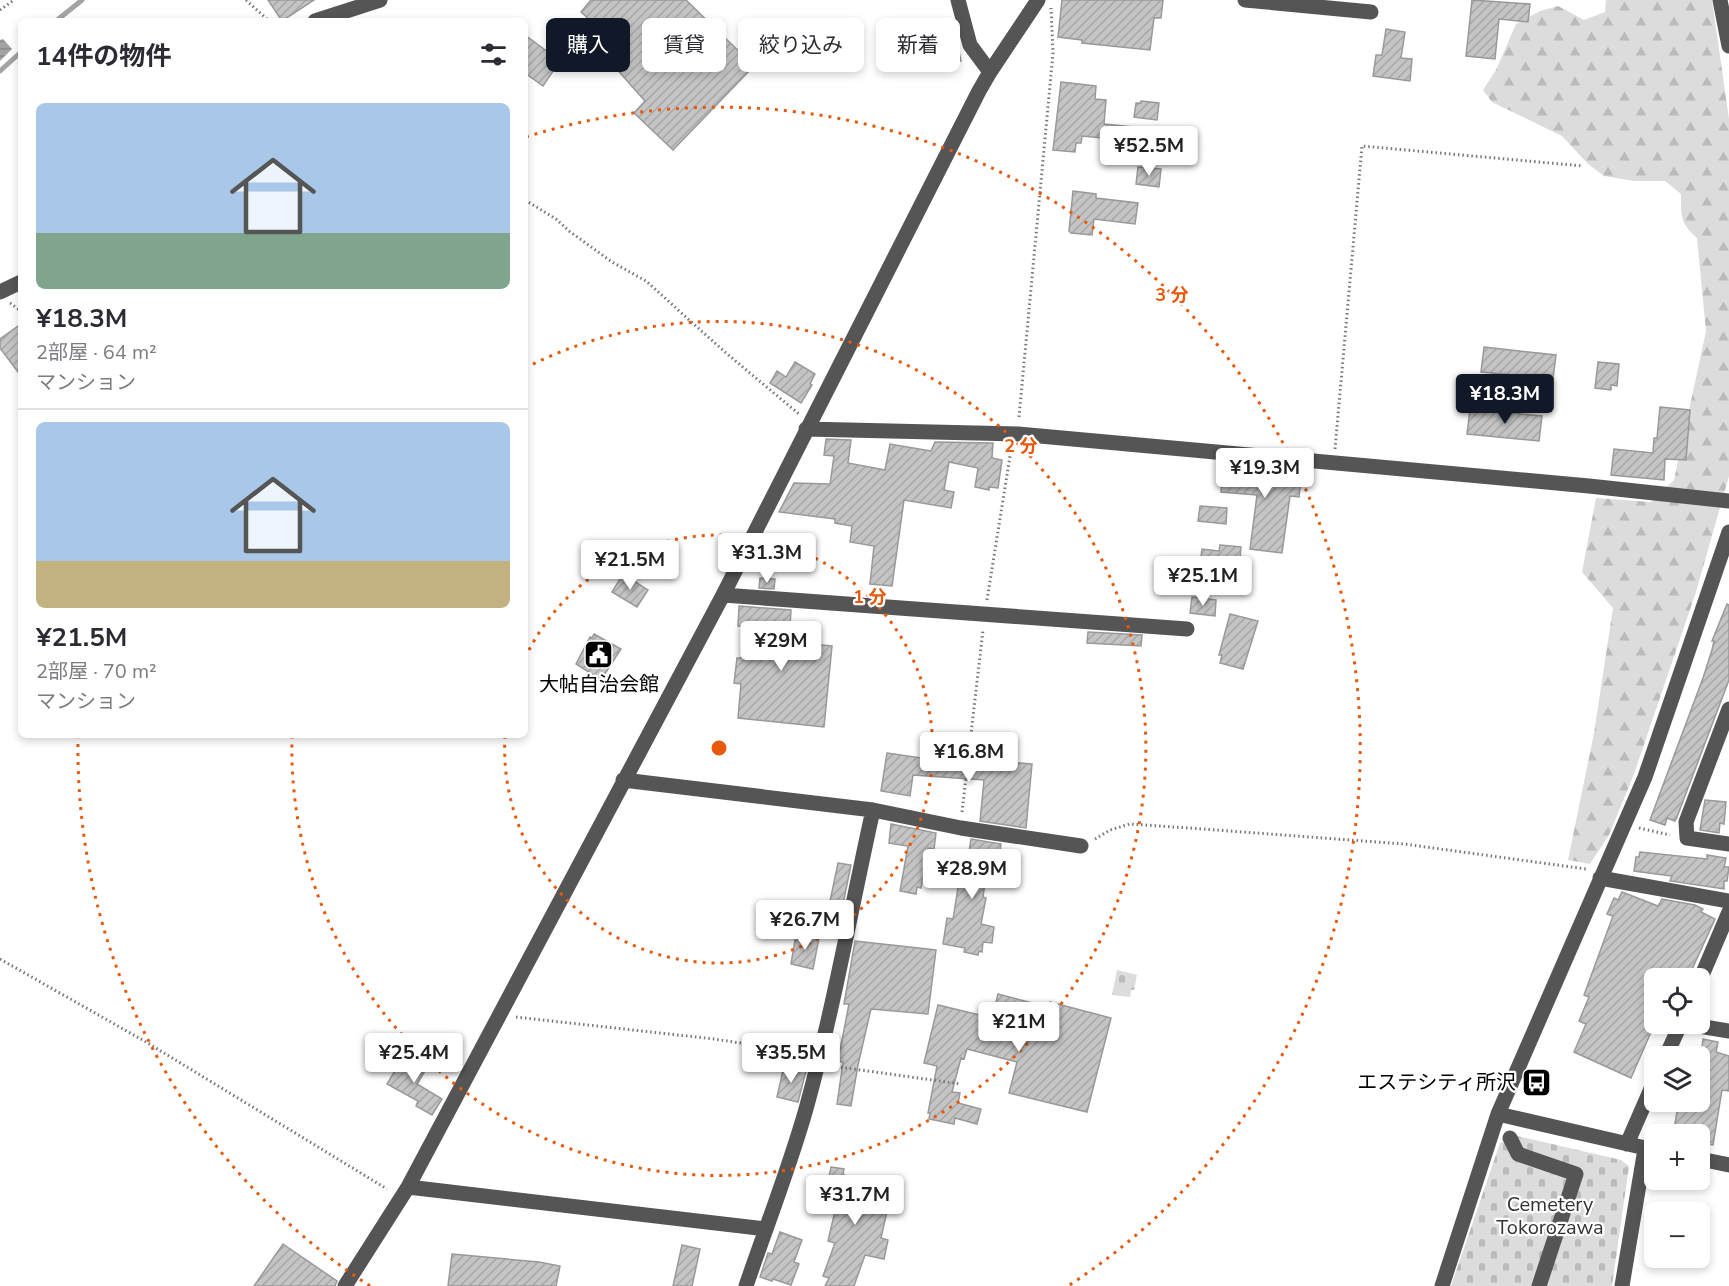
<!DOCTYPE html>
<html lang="ja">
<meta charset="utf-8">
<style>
body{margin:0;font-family:"Nunito Sans","Noto Sans JP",sans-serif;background:#f2f2f3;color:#2b2b33;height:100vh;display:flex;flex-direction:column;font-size:22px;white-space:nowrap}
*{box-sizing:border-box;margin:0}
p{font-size:20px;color:#7c7c81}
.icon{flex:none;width:33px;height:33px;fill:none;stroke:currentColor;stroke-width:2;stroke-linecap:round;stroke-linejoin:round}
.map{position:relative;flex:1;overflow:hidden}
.side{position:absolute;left:18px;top:18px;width:510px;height:720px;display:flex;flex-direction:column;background:#fff;border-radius:9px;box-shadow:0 3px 9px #0003}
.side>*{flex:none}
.top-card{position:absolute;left:546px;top:18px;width:570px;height:54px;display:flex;gap:12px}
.tools{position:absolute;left:1644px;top:968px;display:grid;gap:12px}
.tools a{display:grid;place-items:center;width:66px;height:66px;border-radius:9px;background:#fff;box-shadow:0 3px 9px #0003;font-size:30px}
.price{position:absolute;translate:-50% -51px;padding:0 14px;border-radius:6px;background:#fff;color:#222;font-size:20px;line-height:39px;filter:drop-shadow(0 2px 3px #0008)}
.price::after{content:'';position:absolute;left:50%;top:36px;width:18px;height:14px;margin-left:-9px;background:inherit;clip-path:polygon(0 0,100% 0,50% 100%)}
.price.selected{background:#111827;color:#fff}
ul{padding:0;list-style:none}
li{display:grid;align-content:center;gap:12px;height:318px;padding:0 18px}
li+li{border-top:2px solid #e1e1e2}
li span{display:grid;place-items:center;height:186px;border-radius:9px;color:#555}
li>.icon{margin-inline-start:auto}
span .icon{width:108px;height:108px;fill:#fffc;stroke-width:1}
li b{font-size:26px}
h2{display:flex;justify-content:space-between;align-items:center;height:72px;padding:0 18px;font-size:26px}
.pill{padding:0 21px;border-radius:9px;background:#fff;box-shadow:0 3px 9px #0003;font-size:21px;line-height:54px}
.pill.selected{background:#111827;color:#fff}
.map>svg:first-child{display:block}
.forest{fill:url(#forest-firs)}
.cemetery{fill:url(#cemetery-stones)}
.water{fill:url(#water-rules)}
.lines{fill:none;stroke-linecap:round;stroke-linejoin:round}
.stream{stroke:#a3a3a3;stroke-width:5}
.building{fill:url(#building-hatch);stroke:#999;stroke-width:1.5}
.path{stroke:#777;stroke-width:3;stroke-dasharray:1.5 3;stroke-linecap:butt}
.minor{stroke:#555;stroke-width:15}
.ring{fill:none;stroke:#e8590c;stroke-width:3;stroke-dasharray:3 6}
.labels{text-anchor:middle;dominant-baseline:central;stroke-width:4.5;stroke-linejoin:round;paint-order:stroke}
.poi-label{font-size:20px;fill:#000;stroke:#fff}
.park-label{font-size:20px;fill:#333;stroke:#fff}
.centre{fill:#e8590c;stroke:#fff;stroke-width:3}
.ring-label{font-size:18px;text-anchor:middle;font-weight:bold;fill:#e8590c;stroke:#fff;stroke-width:4.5;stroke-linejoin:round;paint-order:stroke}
</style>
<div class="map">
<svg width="1729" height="1286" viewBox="0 0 1729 1286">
<defs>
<pattern id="forest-firs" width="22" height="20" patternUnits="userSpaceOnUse" patternTransform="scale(1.5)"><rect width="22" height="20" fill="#dcdcdc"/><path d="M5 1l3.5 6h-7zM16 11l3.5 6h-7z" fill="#bbb"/></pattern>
<pattern id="cemetery-stones" width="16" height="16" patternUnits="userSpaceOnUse" patternTransform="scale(1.5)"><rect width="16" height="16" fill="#dcdcdc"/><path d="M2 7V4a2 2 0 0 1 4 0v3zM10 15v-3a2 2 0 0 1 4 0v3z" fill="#bbb"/></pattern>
<pattern id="water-rules" width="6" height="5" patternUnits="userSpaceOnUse" patternTransform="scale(1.5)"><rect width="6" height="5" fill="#a3a3a3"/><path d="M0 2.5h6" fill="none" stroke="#8b8b8b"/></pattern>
<pattern id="building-hatch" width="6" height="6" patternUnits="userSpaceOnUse" patternTransform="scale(1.5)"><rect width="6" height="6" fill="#c4c4c4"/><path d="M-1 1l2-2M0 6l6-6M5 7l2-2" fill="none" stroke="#a7a7a7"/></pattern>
</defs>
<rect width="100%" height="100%" fill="#fff"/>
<path class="forest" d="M1606,0H1712L1729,119V476L1696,592L1634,774L1609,835L1590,864L1568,860L1594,733L1613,608L1582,572L1596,498L1651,502L1674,480L1706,331L1697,238C1680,223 1681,216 1681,194L1665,181H1634L1604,176L1588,164L1562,136L1492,102L1483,90L1496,70L1516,24L1540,11L1558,6L1584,20L1605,12Z"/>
<path class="cemetery" d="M1117,970L1137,975L1134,990H1131L1130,997L1112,995Z
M1517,1136L1621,1160L1629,1166L1612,1286H1451L1500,1143Z"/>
<path class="water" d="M3,39L12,49L0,61V40Z"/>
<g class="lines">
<path class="stream" d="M56,21L82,0
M0,71L21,52"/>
</g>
<path class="building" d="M268,0H314L282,21Z
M591,0H686L754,66L673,150L634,113L645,101L613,65L626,53L581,12Z
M1062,0H1163L1161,18H1154L1150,50L1082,43V40L1058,37Z
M1472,0L1530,4L1528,22L1499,19L1495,59L1466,56Z
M1386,29L1405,32L1401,58L1412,59L1410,81L1373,76L1376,55H1382Z
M955,32L961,61L938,66V64L935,65L929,40Z
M525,35L560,61L543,86L525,73Z
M1061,82L1096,86L1095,99L1106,100L1104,124L1133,127L1132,141L1082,136L1081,143H1076L1075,152L1053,150Z
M1141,101L1159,103L1157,120L1134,117L1136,103H1141Z
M1138,167L1161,169L1159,187L1136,184Z
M1073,191L1096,194V198L1138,203L1135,224L1094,219L1092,235L1071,233L1069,231Z
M21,324V376L0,348V339Z
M1484,347L1556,355L1553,379L1481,372Z
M795,362L815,374L810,384L812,385L801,403L770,383L777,371L786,377Z
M1598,362L1619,364L1617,386L1611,385V390L1595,388Z
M1660,407L1690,410L1686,460L1665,459L1664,480L1611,475L1614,449L1653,453L1654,438H1657Z
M1470,409L1542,416L1539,441L1467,434Z
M826,439L851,440L848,463L885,470L890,444L931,451L935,442L993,443L992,458L1002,460L998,488L989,487V490L975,487L978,468L949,462L944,490L954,492L951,508L904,500L892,586L870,584L874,546L850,542L852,526L835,523V519L779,512L794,483L830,484L834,456L824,455Z
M1223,462L1302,470L1299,497L1290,496L1282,553L1250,549L1257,495L1221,492Z
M1200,506L1227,508L1226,524L1198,521Z
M1220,545L1241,547L1239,570L1200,564L1202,549L1219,551Z
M623,574L648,590L637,607L612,592Z
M760,578L775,579L774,589L759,588Z
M1192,597L1216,600L1215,616L1190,613Z
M1727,604L1729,605V680L1677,817L1675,821L1667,818L1665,825L1650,820L1703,678L1712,650L1714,641H1712Z
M739,606L791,610L789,642L832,646L824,727L738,718L741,684L734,683L737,658H744L748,627L738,626Z
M1230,614L1258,621L1243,669L1220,663L1222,655H1219Z
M1088,632L1142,635L1141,646L1087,643Z
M594,634L621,649L601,680L576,664L590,637L592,638Z
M887,753L921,758V756L1032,764L1026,828L980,821L984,780L913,775L910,796L881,791Z
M1705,800L1726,802L1724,824L1720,823L1719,833L1700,830Z
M891,824L936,833L934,849L928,848L921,888L917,887L916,894L900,891L908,846L889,843Z
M971,839L1001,844L999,859L989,857L983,897L986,898L981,924L994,927L992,943L983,942L982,952L979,951L978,955L964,952L965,948L943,944L947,918L953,919L960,875L955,874L958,858H968Z
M1640,852L1707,859V855L1726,858L1724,867H1729L1727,881H1724V889L1670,881L1672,876L1634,871L1636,857H1639Z
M838,863L851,865L842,909L829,906Z
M1622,892L1658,906L1662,899L1695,905L1703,909L1701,912L1715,919L1688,978H1654V994L1646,1015L1654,1019L1655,1023L1631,1078L1574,1052L1586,1024L1579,1021L1589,997L1584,995L1613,916L1607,914L1614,898L1618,900Z
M796,934L819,938L813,969L791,964Z
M855,941L936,950L928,1014L871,1009L858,1065L851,1106L837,1104L843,1062L838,1061L849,1004H844Z
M998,994L1048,1007L1050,1002L1111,1018L1087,1112L1009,1093L1017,1062L967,1049L964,1059L961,1058L952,1092L960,1093L958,1103L981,1109L977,1124L955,1118L954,1124L929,1119L930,1113H928L937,1066L924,1063L938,1005L992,1018Z
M1703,1039L1718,1042L1716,1052L1729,1056V1091L1722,1090L1713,1145L1700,1143V1134H1673L1679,1101H1700V1062Z
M405,1054L419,1062L418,1064L426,1069L417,1084L442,1099L432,1115L416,1106L418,1101L387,1084Z
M784,1066L806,1071L798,1102L777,1097Z
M831,1167L844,1169L843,1175L878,1182L877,1186L892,1189L881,1238L888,1240L884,1259L865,1255L854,1286H825L829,1278L823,1276L835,1243L828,1241L838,1198L825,1195Z
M780,1232L802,1240L794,1262L799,1264L791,1285L773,1279L772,1281L760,1277L768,1253L772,1254Z
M283,1244L337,1281L335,1286H254Z
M682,1245L700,1249L692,1286H673Z
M452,1254L539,1262L560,1266L556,1286H448Z"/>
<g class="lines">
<path class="path" d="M246,0L269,21
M0,10L14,0
M525,200L556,219L569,231L612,262L646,281L726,353L799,414
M10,303L21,311
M1019,417L1053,53L1051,8
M1335,449L1362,146L1583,166
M987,600L1011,450
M962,812L983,630
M1639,828L1670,835
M1095,839L1110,830L1130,824L1189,828L1404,844L1586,869
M0,959L146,1042L387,1189
M516,1017L714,1039L767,1047L803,1058
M832,1066L961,1084"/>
<path class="minor" d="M958,0L970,45L990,72
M1245,0L1371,12
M1720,0L1729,46
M315,21L380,0
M0,292L21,282
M806,429L1018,434L1589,486L1729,501
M723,595L1187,629
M1729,709L1686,822L1687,838L1729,844
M623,780L873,810L961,828L1081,846
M1600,878L1729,901
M1700,980L1729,912
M1681,1023L1729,1031
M1666,1056L1681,1023
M1498,1114L1654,1150
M1510,1138L1518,1154L1576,1174L1539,1286
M1627,1144L1654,1082
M1700,1159L1729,1165
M408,1187L766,1229
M345,1286L408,1187L723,595L979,91L990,72L1038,0
M746,1286C766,1227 789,1169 806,1109C833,1011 851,909 873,810
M1442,1286L1498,1114L1645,777L1729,532
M1622,1286L1645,1149"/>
</g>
<g class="ring">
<path d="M525 658A214 214 0 1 1 505 737"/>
<path d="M525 368A427 427 0 1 1 292 737"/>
<path d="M370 1286A641 641 0 0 1 78 737M526 137A641 641 0 0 1 1068 1286"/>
</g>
<defs>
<symbol id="civic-square" viewBox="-11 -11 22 22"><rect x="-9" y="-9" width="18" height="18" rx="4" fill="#000" stroke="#fff"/><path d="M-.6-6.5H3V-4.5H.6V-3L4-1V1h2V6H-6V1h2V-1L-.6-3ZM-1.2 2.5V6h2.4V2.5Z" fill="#fff"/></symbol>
<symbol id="bus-square" viewBox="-11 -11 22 22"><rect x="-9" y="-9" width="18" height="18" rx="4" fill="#000" stroke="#fff"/><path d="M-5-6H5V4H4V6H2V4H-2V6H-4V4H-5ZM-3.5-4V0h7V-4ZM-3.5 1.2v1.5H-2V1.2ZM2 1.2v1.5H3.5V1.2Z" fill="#fff"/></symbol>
</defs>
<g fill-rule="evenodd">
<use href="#civic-square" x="582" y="638" width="33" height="33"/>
<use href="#bus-square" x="1520" y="1066" width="33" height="33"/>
</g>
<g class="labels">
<g class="poi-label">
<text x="599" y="684">大帖自治会館</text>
<text x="1516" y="1082" text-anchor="end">エステシティ所沢</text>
</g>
<g class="park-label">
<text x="1550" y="1204">Cemetery<tspan x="1550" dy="23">Tokorozawa</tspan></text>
</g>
</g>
<circle cx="719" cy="748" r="9" class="centre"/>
<g class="ring-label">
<text x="1172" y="301">3 分</text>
<text x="1021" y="452">2 分</text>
<text x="870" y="603">1 分</text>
</g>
</svg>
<div class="tools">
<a><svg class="icon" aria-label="locate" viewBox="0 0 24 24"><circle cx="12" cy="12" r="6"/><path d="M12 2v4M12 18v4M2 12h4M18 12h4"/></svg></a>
<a><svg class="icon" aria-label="layers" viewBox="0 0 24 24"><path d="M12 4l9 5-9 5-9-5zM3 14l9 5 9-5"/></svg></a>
<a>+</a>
<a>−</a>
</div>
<b class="price" style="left:1149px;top:177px">¥52.5M</b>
<b class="price selected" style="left:1505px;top:425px">¥18.3M</b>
<b class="price" style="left:1265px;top:499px">¥19.3M</b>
<b class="price" style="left:767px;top:584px">¥31.3M</b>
<b class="price" style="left:630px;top:591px">¥21.5M</b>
<b class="price" style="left:1203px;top:607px">¥25.1M</b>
<b class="price" style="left:781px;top:672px">¥29M</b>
<b class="price" style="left:969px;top:783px">¥16.8M</b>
<b class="price" style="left:972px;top:900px">¥28.9M</b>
<b class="price" style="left:805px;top:951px">¥26.7M</b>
<b class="price" style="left:1019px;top:1053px">¥21M</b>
<b class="price" style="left:414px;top:1084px">¥25.4M</b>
<b class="price" style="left:791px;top:1084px">¥35.5M</b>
<b class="price" style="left:855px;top:1226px">¥31.7M</b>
<div class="top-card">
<a class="pill selected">購入</a>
<a class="pill">賃貸</a>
<a class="pill">絞り込み</a>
<a class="pill">新着</a>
</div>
<section class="side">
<h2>14件の物件<svg class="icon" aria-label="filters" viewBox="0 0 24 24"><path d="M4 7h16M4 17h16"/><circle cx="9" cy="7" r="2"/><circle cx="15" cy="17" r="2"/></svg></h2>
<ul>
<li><span style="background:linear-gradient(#a9c7e8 70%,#7fa58c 0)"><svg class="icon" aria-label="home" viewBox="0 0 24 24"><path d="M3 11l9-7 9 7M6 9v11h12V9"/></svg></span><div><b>¥18.3M</b><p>2部屋 · 64 m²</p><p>マンション</p></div></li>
<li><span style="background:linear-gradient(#a9c7e8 75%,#c2b280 0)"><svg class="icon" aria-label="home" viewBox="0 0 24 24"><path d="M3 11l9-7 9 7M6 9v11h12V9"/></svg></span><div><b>¥21.5M</b><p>2部屋 · 70 m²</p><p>マンション</p></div></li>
</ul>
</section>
</div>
